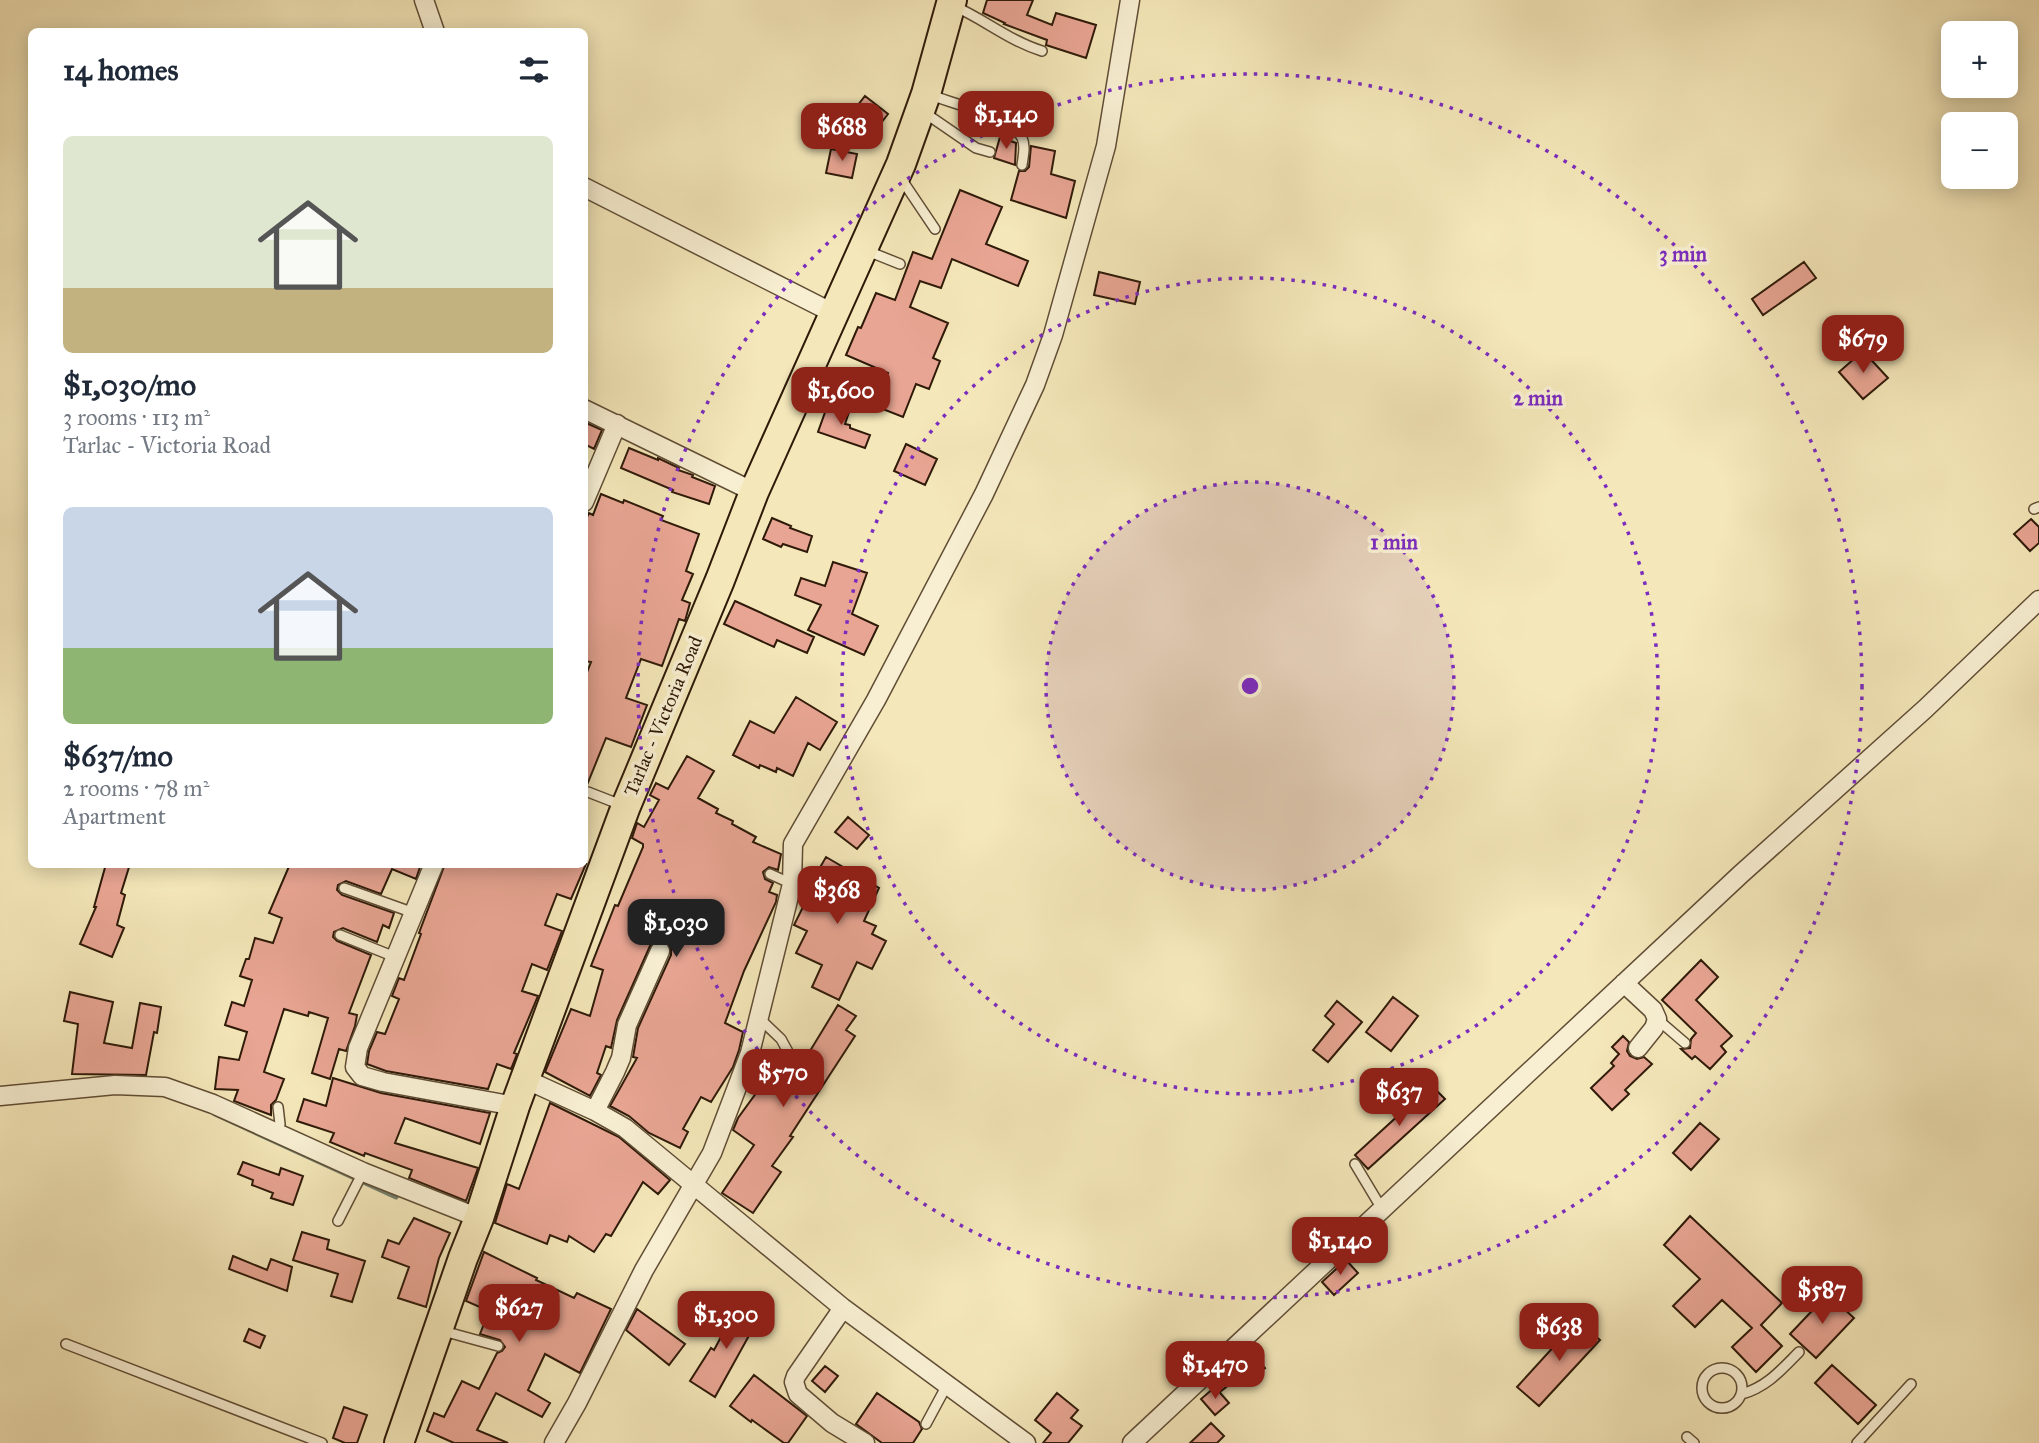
<!DOCTYPE html>
<meta charset="utf-8">
<style>
body{margin:0;font-family:"IM FELL Great Primer",serif;background:#f6f6f7;color:#1f2937;height:100vh;display:flex;flex-direction:column;font-size:26px;white-space:nowrap}
*{box-sizing:border-box;margin:0}
p{font-size:23px;color:#747a83}
.icon{flex:none;width:38px;height:38px;fill:none;stroke:currentColor;stroke-width:2;stroke-linecap:round;stroke-linejoin:round}
.map{position:relative;flex:1;overflow:hidden}
.drawer{position:absolute;left:28px;top:28px;width:560px;height:840px;display:flex;flex-direction:column;background:#fff;border-radius:10px;box-shadow:0 4px 18px #0003}
.drawer>*{flex:none}
.buttons{position:absolute;left:1941px;top:21px;display:grid;gap:14px}
.buttons a{display:grid;place-items:center;width:77px;height:77px;border-radius:10px;background:#fff;box-shadow:0 4px 18px #0003;font-size:35px}
.price{position:absolute;translate:-50% -60px;padding:0 16px;border-radius:14px;background:#8f2418;color:#fff;font-size:23px;line-height:46px;filter:drop-shadow(0 2px 4px #0008)}
.price::after{content:'';position:absolute;left:50%;top:42px;width:21px;height:16px;margin-left:-10px;background:inherit;clip-path:polygon(0 0,100% 0,50% 100%)}
.price.on{background:#222;color:#fff}
ul{padding:0;list-style:none}
li{display:grid;align-content:center;gap:14px;height:371px;padding:0 35px}
li span{display:grid;place-items:center;height:217px;border-radius:10px;color:#555}
li>.icon{margin-inline-start:auto}
span .icon{width:126px;height:126px;fill:#fffc;stroke-width:1}
li b{font-size:30px}
h2{display:flex;justify-content:space-between;align-items:center;height:84px;padding:0 35px;font-size:30px}
.map>svg:first-child{display:block}
.lines{fill:none;stroke-linecap:round;stroke-linejoin:round}
.stream{stroke:#707e6a;stroke-width:5}
.building{fill:#e8a593;stroke:#2f1a09;stroke-width:2}
.service-casing{stroke:#604d35;stroke-width:12}
.minor-casing{stroke:#604d35;stroke-width:21}
.primary-casing{stroke:#2f1a09;stroke-width:32}
.service{stroke:#f8efd2;stroke-width:9}
.minor{stroke:#f8efd2;stroke-width:18}
.primary{stroke:#f4e7b9;stroke-width:28}
.ring{fill:none;stroke:#7b2cbf;stroke-width:3.5;stroke-dasharray:3.5 7}
.labels{text-anchor:middle;dominant-baseline:central;stroke-width:7;stroke-linejoin:round;paint-order:stroke}
.street-label{font-size:19px;fill:#2f1a09;stroke:#f8efd2}
.centre{fill:#7b2cbf;stroke:#f8efd2;stroke-width:3.5}
.ring-label{font-size:21px;text-anchor:middle;font-weight:bold;fill:#7b2cbf;stroke:#f8efd2;stroke-width:7;stroke-linejoin:round;paint-order:stroke}
</style>
<div class="map">
<svg width="2039" height="1443" viewBox="0 0 2039 1443">
<rect width="100%" height="100%" fill="#f4e7b9"/>
<filter id="stains"><feTurbulence type="fractalNoise" baseFrequency=".00286" numOctaves="4"/><feColorMatrix values="0 0 0 0 .2 0 0 0 0 .09 0 0 0 0 .02 0 0 0 .5 -.17"/></filter>
<radialGradient id="worn" r=".72"><stop offset=".6" stop-color="#630" stop-opacity="0"/><stop offset="1" stop-color="#630" stop-opacity=".3"/></radialGradient>
<g class="lines">
<path class="stream" d="M215,1114L396,1197"/>
</g>
<path class="building" d="M987,0H1033L1027,15L1052,25L1056,13L1096,25L1086,58L1046,45L1047,40L1004,24L1005,23L983,13Z
M865,96L888,114L868,140L844,123Z
M1000,137L1016,143L1015,165L994,158Z
M1031,146L1055,151L1051,174L1075,181L1066,218L1011,200L1019,171H1025L1029,167Z
M831,149L857,154L852,178L826,173Z
M960,190L1002,207L986,244L1028,261L1018,286L952,259L941,288L920,281L910,307L948,323L933,358L940,361L929,389L916,384L903,417L875,406L888,373L846,355L858,327L861,328L876,293L895,300L913,252L932,259Z
M1804,262L1816,278L1763,315L1752,299Z
M1099,272L1140,282L1135,304L1094,295Z
M1863,351L1888,378L1863,399L1839,372Z
M828,404L849,412L845,424L850,425V428L870,435L865,448L818,432Z
M584,422L602,430L594,449L584,444Z
M906,444L937,459L925,485L894,471Z
M629,448L658,460V458L679,468L678,470L693,475L692,477L715,486L709,504L672,492L673,490L621,468Z
M601,494L623,503L624,500L663,516L661,520L699,534L686,571L693,574L682,600L690,603L685,621L679,619L662,666L641,659L626,698L647,705L631,747L606,738L587,785L584,786V680L591,662L584,661V523L589,513L593,515Z
M772,518L791,526L790,528L812,536L807,552L783,544L781,547L763,539Z
M2031,519L2039,527V543L2030,551L2014,534Z
M833,562L867,573L852,614L878,626L864,655L808,630L821,605L795,595L801,578L825,586Z
M735,601L814,637L807,653L777,640L774,647L724,624Z
M796,697L837,722L820,750L808,743L793,776L777,768L776,772L760,765L759,768L733,755L750,721L774,733Z
M687,756L714,771L698,798L718,809L716,813L733,821L732,824L756,837L753,842L781,854L778,870L769,867L763,872L765,879L773,883L769,892L777,895L776,902L744,971L725,1023L743,1032L739,1050L733,1067L711,1102L701,1097L683,1129L688,1132L680,1148L649,1133L629,1116L610,1106L637,1058L633,1057L638,1028L671,955V949L665,941L658,940L650,946L617,1020L611,1048L606,1046L597,1073L601,1075L590,1096L545,1072L571,1009L590,1016L603,970L591,966L615,905L618,906L643,847V844L632,838L637,823L644,827L659,800L650,795L656,783L668,789Z
M848,817L869,835L857,849L835,832Z
M826,857L879,888L864,921L876,926L872,934L886,941L872,969L857,962L839,1000L812,987L822,965L796,953L807,931L794,925L805,903L800,901L803,882L807,875L814,878Z
M106,864H130L121,893L125,895L117,925L124,928L112,957L80,944L96,907H94Z
M290,864H421L416,879L392,869L381,894L346,881L338,885L337,890L342,895L394,913L389,928L383,925L377,942L343,928L334,932L333,937L337,941L371,955L349,1013L357,1015L355,1026L346,1051L339,1049L330,1079L312,1073L328,1018L309,1012L308,1016L284,1009L264,1072L284,1079L276,1100L271,1105V1115L234,1101L238,1090L215,1089L219,1057L239,1060L247,1032L225,1025L232,1002L244,1006L252,980L240,976L246,959H249L255,938L273,943L282,918L269,913Z
M445,864H586L571,899L557,894L545,925L562,931L547,970L532,964L522,991L538,996L514,1053L517,1054L511,1069L497,1064L488,1089L386,1071L367,1064L369,1051L377,1032L385,1034L399,999L392,996L399,978L404,980L421,934L419,933Z
M1701,960L1718,977L1696,1000L1732,1036L1721,1046L1726,1052L1710,1069L1695,1056L1692,1059L1681,1049L1690,1048L1691,1039L1696,1033L1662,1000Z
M70,992L113,1002L104,1043L132,1048L140,1003L161,1007L157,1033L154,1032L146,1075L72,1074L78,1024L64,1021Z
M1393,997L1418,1016L1391,1051L1366,1032Z
M1337,1001L1362,1022L1328,1062L1313,1050L1334,1024L1325,1016Z
M838,1005L856,1016L846,1030L855,1036L790,1136L793,1137L772,1166L781,1172L753,1213L722,1193L754,1145L733,1130L738,1118L762,1085L752,1079L762,1052L790,1069H799Z
M1623,1036L1629,1042L1627,1051L1630,1056L1637,1059L1644,1057L1652,1064L1625,1090L1629,1094L1612,1110L1591,1088L1614,1066L1611,1063L1619,1054L1612,1047Z
M333,1078L381,1093L490,1113L480,1144L405,1118L395,1143L478,1168L466,1201L409,1178L412,1170L365,1153L364,1156L330,1142L334,1133L297,1121L304,1099L326,1106Z
M1432,1086L1445,1099L1368,1169L1355,1155L1401,1113L1402,1115Z
M550,1103L619,1137L670,1180L658,1194L643,1182L611,1236L606,1234L594,1252L569,1236L567,1242L550,1235L547,1244L495,1223L507,1184L519,1189Z
M1700,1123L1719,1139L1691,1170L1673,1153Z
M243,1162L279,1175L281,1168L303,1176L293,1205L271,1198L273,1193L252,1185L253,1180L238,1174Z
M1690,1216L1782,1303L1761,1325L1782,1346L1756,1372L1732,1347L1752,1328L1722,1300L1695,1327L1673,1306L1700,1279L1664,1245Z
M414,1218L450,1233L439,1258L426,1307L398,1298L409,1267L382,1257L388,1240L399,1244Z
M302,1232L329,1240L327,1249L365,1261L352,1302L331,1296L338,1274L293,1260Z
M484,1252L537,1278L536,1280L574,1298L577,1293L611,1309L580,1373L545,1354L528,1390L550,1403L542,1417L496,1393L477,1430L508,1443H454L427,1431L434,1413L444,1417L462,1381L479,1389L497,1353L502,1351L505,1347L500,1340L480,1334L489,1311L466,1301Z
M233,1256L267,1270L271,1259L292,1267L287,1291L229,1269Z
M1346,1260L1358,1273L1334,1295L1322,1282Z
M1828,1294L1854,1318L1816,1358L1790,1334Z
M740,1302L761,1314L715,1397L690,1381L711,1348L714,1350Z
M637,1309L685,1344L669,1365L626,1330Z
M1578,1320L1600,1340L1539,1406L1517,1387Z
M249,1329L265,1336L260,1348L244,1341Z
M1253,1354L1265,1368L1250,1380L1238,1365Z
M1235,1363L1243,1374L1221,1391L1214,1382Z
M1832,1365L1876,1405L1858,1424L1815,1383Z
M825,1366L838,1376L825,1392L812,1381Z
M754,1375L807,1416L788,1443H784L752,1420L751,1422L730,1406Z
M1215,1387L1229,1403L1215,1415L1201,1399Z
M877,1393L919,1422L922,1429L913,1443H882L856,1424Z
M1057,1393L1078,1410L1071,1418L1082,1426L1068,1443H1043L1051,1433L1035,1420Z
M344,1407L367,1415L357,1443H345L333,1438Z
M1211,1423L1224,1436L1217,1443H1190Z"/>
<g class="lines">
<defs>
<path id="service" d="M956,7C985,20 1010,41 1042,51
M928,94C950,103 1012,117 1022,138C1026,146 1023,157 1022,165
M925,113L976,148L990,152
M900,177L935,229
M865,250L900,264
M2034,509L2039,507
M588,792L624,806
M770,874L792,884
M344,888L414,913
M340,935L395,957
M760,1019L781,1039L793,1061
M1657,1019L1685,1043
M278,1107L280,1124L278,1133
M1355,1164L1382,1209
M338,1221L363,1172
M443,1331L498,1346
M66,1344L322,1443
M1702 1388a20 20 0 1 1 40 0a20 20 0 1 1-40 0Z
M1742,1394C1767,1387 1781,1370 1799,1352
M926,1424L947,1385
M1687,1437L1694,1443
M1857,1443L1911,1384"/>
<path id="minor" d="M424,0L435,32
M584,187L835,314
M584,409L754,492
M584,502L617,424
M434,864L358,1048L355,1067L362,1076L383,1082L515,1106
M1624,983L1653,1010L1657,1019L1654,1028L1638,1048
M525,1079L595,1111L625,1128L843,1308L1026,1443
M0,1096L115,1085L165,1087L213,1104L363,1172L479,1218
M595,1111L615,1072L621,1058L627,1025L660,951
M843,1308L796,1376L794,1382L798,1394L832,1423L865,1443
M554,1443L577,1403L644,1270L712,1153L750,1053L792,884L793,844L876,700L984,494L1035,385L1053,335L1106,146L1130,0
M1132,1443L1741,874L1925,709L2039,600"/>
<path id="primary" d="M399,1443L463,1258L479,1218L515,1106L626,806L720,580L754,492L901,164L926,94L952,0"/>
</defs>
<use href="#service" class="service-casing"/>
<use href="#minor" class="minor-casing"/>
<use href="#primary" class="primary-casing"/>
<use href="#service" class="service"/>
<use href="#minor" class="minor"/>
<use href="#primary" class="primary"/>
</g>
<circle cx="1250" cy="686" r="204" fill="#7b2cbf" fill-opacity=".12"/>
<g class="ring">
<circle cx="1250" cy="686" r="204"/>
<circle cx="1250" cy="686" r="408"/>
<circle cx="1250" cy="686" r="612"/>
</g>
<g class="labels">
<g class="street-label">
<text transform="translate(663 716) rotate(-67)">Tarlac - Victoria Road</text>
</g>
</g>
<circle cx="1250" cy="686" r="10" class="centre"/>
<g class="ring-label">
<text x="1683" y="261">3 min</text>
<text x="1538" y="405">2 min</text>
<text x="1394" y="549">1 min</text>
</g>
<rect width="100%" height="100%" filter="url(#stains)"/>
<rect width="100%" height="100%" fill="url(#worn)"/>
</svg>
<div class="buttons">
<a>+</a>
<a>−</a>
</div>
<b class="price" style="left:1006px;top:151px">$1,140</b>
<b class="price" style="left:842px;top:163px">$688</b>
<b class="price" style="left:1863px;top:375px">$679</b>
<b class="price" style="left:841px;top:427px">$1,600</b>
<b class="price" style="left:837px;top:926px">$368</b>
<b class="price on" style="left:676px;top:959px">$1,030</b>
<b class="price" style="left:783px;top:1109px">$570</b>
<b class="price" style="left:1399px;top:1128px">$637</b>
<b class="price" style="left:1340px;top:1277px">$1,140</b>
<b class="price" style="left:1822px;top:1326px">$587</b>
<b class="price" style="left:519px;top:1344px">$627</b>
<b class="price" style="left:726px;top:1351px">$1,300</b>
<b class="price" style="left:1559px;top:1363px">$638</b>
<b class="price" style="left:1215px;top:1401px">$1,470</b>
<section class="drawer">
<h2>14 homes<svg class="icon" aria-label="filters" viewBox="0 0 24 24"><path d="M4 7h16M4 17h16"/><circle cx="9" cy="7" r="2"/><circle cx="15" cy="17" r="2"/></svg></h2>
<ul>
<li><span style="background:linear-gradient(#dfe7d0 70%,#c2b280 0)"><svg class="icon" aria-label="home" viewBox="0 0 24 24"><path d="M3 11l9-7 9 7M6 9v11h12V9"/></svg></span><div><b>$1,030/mo</b><p>3 rooms · 113 m²</p><p>Tarlac - Victoria Road</p></div></li>
<li><span style="background:linear-gradient(#c9d6e8 65%,#8fb573 0)"><svg class="icon" aria-label="home" viewBox="0 0 24 24"><path d="M3 11l9-7 9 7M6 9v11h12V9"/></svg></span><div><b>$637/mo</b><p>2 rooms · 78 m²</p><p>Apartment</p></div></li>
</ul>
</section>
</div>
